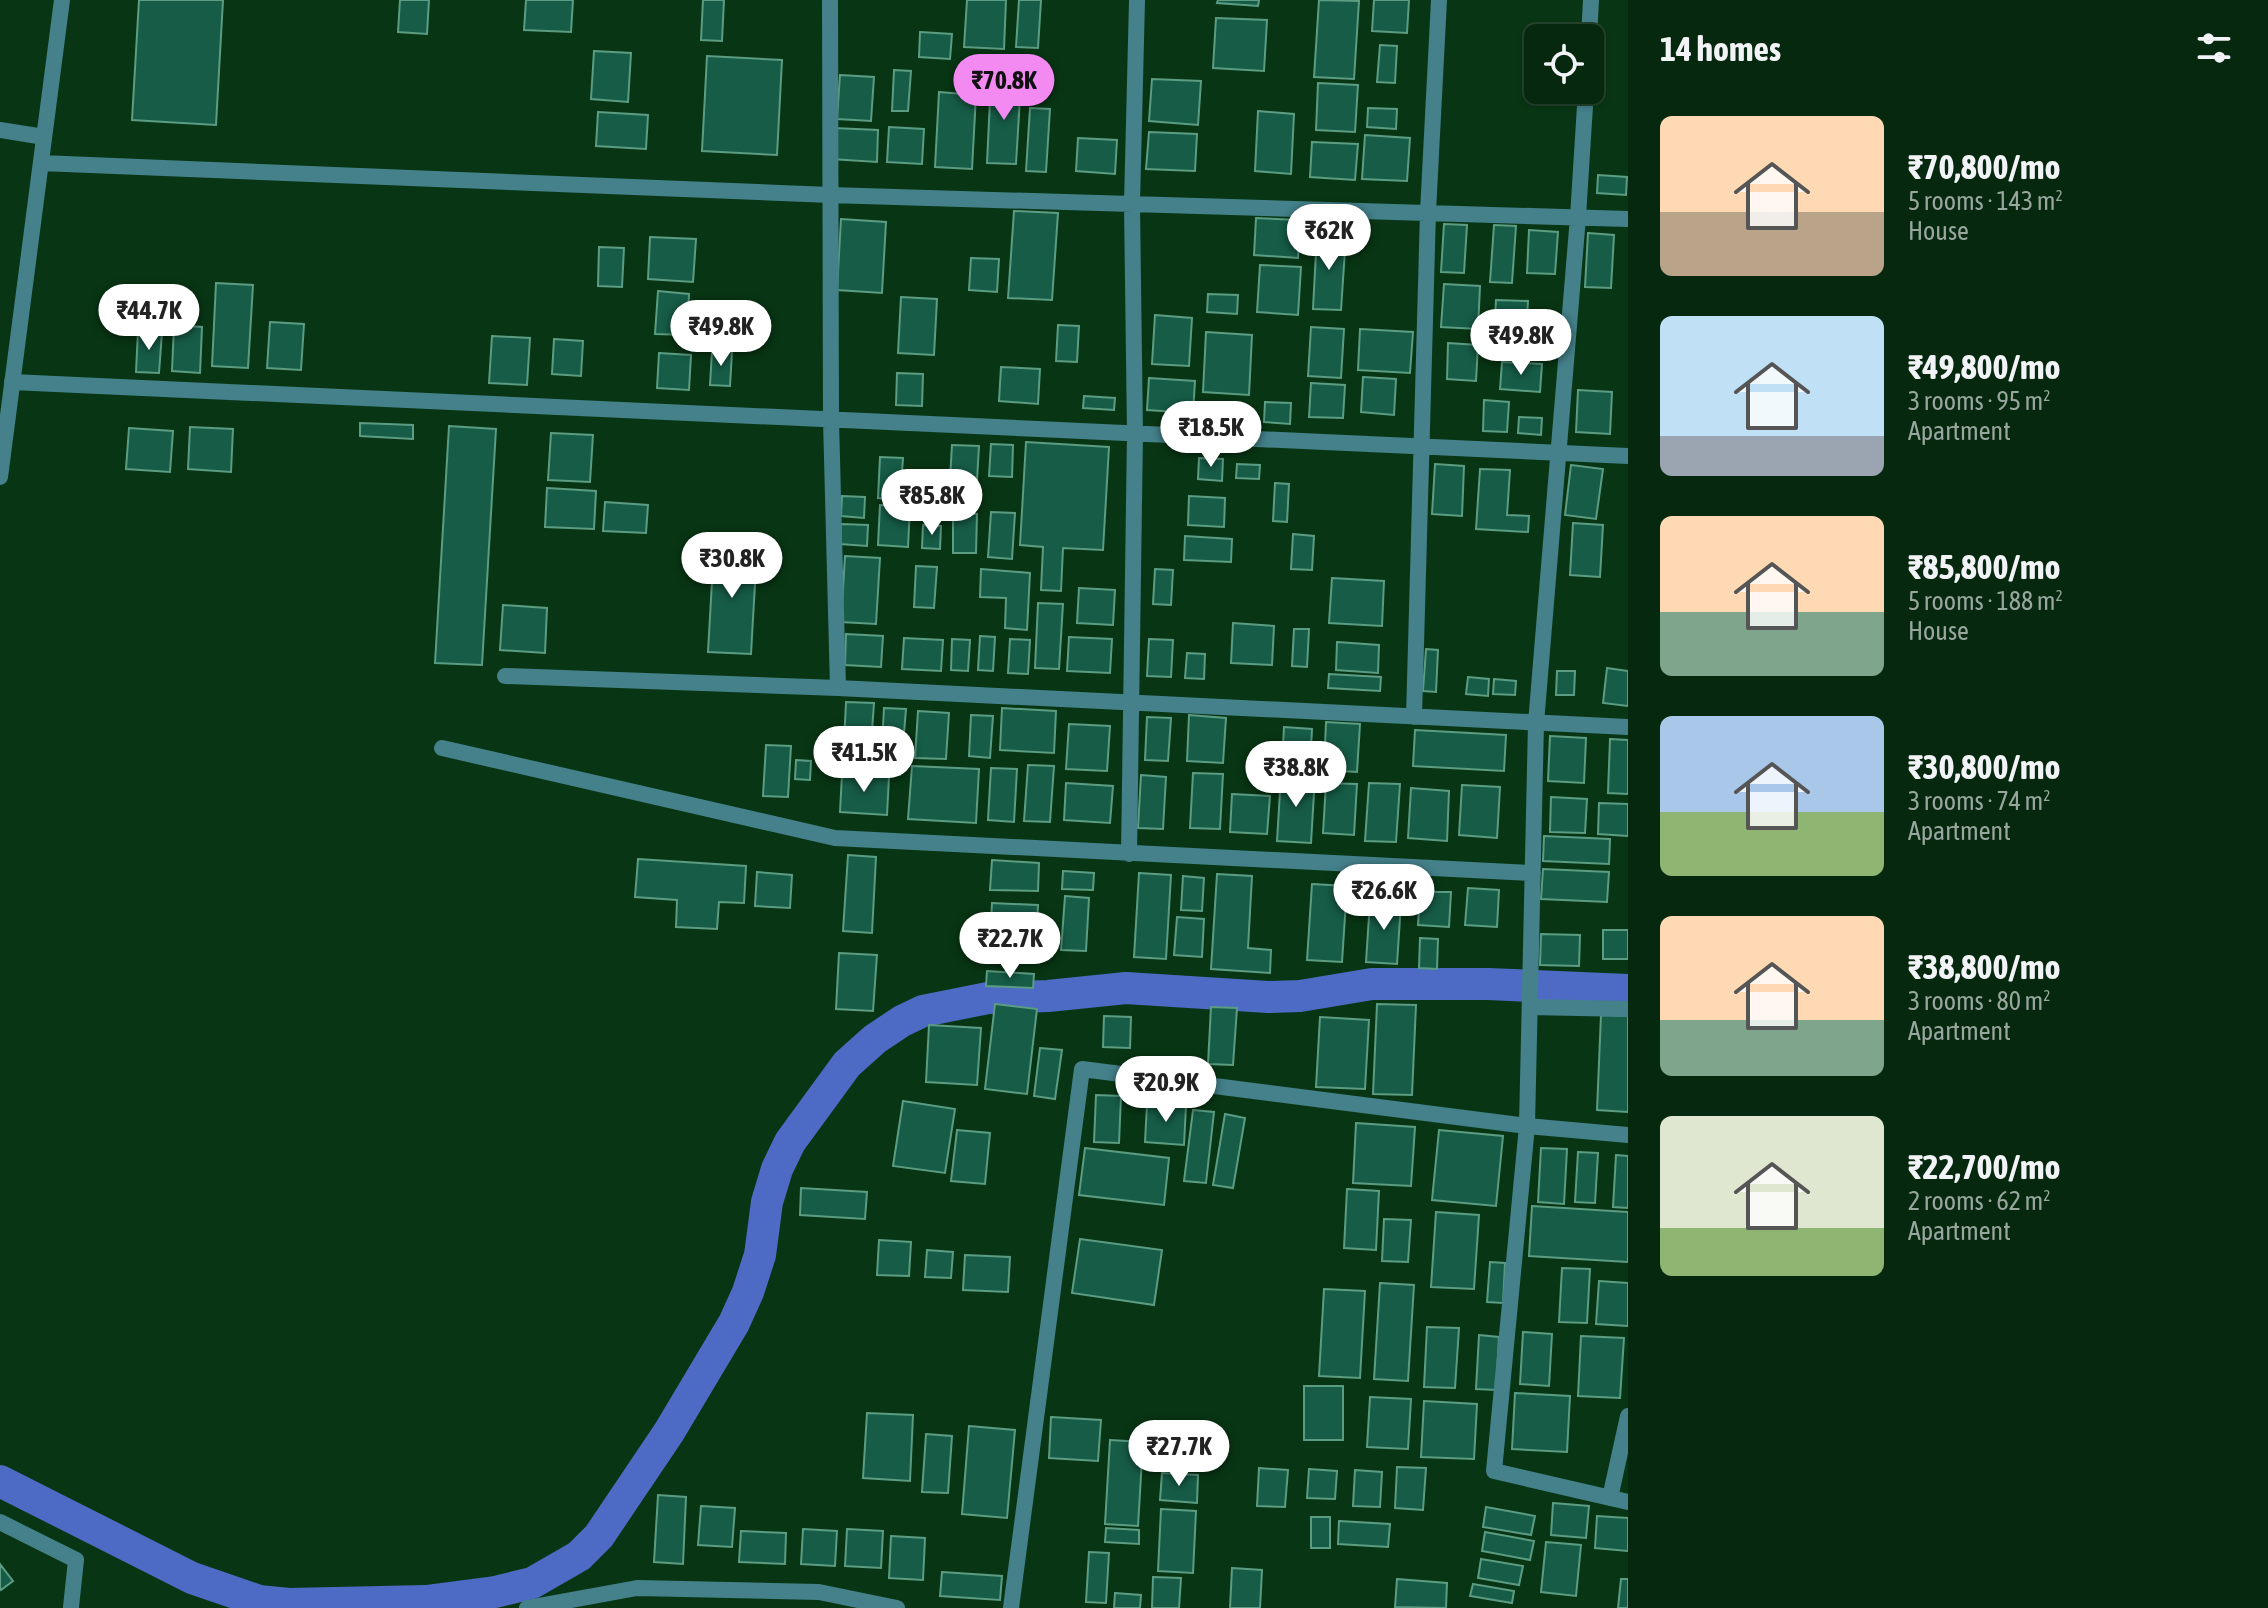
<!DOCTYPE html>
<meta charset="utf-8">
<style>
body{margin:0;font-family:"Asap Condensed",sans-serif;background:#0f3018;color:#f1f3f6;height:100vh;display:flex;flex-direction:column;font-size:30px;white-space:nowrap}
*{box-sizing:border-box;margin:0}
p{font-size:26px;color:#98a69e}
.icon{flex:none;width:44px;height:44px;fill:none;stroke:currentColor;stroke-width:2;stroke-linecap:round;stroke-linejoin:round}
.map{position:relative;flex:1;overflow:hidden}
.drawer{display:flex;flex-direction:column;background:#06280f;width:640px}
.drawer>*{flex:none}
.fabs{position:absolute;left:1524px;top:24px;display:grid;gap:16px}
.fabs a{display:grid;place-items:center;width:80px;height:80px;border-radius:12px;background:#06280f;box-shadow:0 2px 6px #0004,0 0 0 2px #27442f;font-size:40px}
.price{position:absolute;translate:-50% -68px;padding:0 18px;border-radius:28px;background:#fff;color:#222;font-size:26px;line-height:52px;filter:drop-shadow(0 2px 4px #0008)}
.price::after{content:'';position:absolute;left:50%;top:48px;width:24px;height:18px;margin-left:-12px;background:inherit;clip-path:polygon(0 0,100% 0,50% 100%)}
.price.active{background:#f38af2;color:#111}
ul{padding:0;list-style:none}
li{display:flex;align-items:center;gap:24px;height:200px;padding:0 32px}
li span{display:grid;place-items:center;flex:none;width:224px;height:160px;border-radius:12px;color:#555}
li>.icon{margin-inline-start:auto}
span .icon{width:96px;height:96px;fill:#fffc;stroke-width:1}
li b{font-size:34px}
h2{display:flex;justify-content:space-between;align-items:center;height:96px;padding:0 32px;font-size:34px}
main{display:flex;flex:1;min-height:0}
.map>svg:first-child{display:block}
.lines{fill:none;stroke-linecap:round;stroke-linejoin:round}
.canal{stroke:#4d6bc5;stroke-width:32}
.building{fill:#165c46;stroke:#5b9c83;stroke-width:2}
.minor{stroke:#44818a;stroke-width:16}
</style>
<main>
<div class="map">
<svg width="1628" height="1608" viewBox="0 0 1628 1608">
<rect width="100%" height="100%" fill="#083614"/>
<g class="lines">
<path class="canal" d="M0,1481L192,1578L259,1601L289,1604L426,1601L495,1592L532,1583L579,1556L599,1536L669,1432L734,1323L748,1292L760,1255L767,1202L777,1169L790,1142L847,1064L875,1039L902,1021L923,1011L988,998L1048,996L1126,988L1268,997L1300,996L1372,984H1488L1628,990"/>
</g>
<path class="building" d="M139,0H223L216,125L132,120Z
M400,0H429L427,34L398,32Z
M526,0H573L571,32L524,30Z
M703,0H724L722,41L701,40Z
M967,0H1006L1004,49L964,47Z
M1019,0H1041L1038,48L1016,47Z
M1218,0H1259L1258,6L1217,3Z
M1319,0L1359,1L1354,79L1314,77Z
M1374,0H1409L1407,33L1372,31Z
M1216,18L1267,20L1264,71L1213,68Z
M920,32L952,34L950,59L919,57Z
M1380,45L1397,46L1395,83L1377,82Z
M594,51L631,53L628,102L591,99Z
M707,56L782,60L777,155L702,151Z
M894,70L911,71L908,111H892Z
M840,75L874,77L871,121L837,119Z
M991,79L1021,81L1016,164L987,163Z
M1152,79L1201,81L1198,125L1149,121Z
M1318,83L1358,85L1355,132L1316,130Z
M939,92L976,95L972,169L935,167Z
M1030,108L1050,109L1046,172L1026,171Z
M1368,108L1397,109L1396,129L1367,127Z
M1258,111L1294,114L1291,174L1255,171Z
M598,112L648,115L646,149L596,146Z
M889,127L924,129L922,164L887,162Z
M833,128L878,130L877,162L831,159Z
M1149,132L1197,134L1195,171L1146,169Z
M1365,135L1410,138L1407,181L1362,179Z
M1078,138L1117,140L1115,174L1076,171Z
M1312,142L1358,144L1355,180L1310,177Z
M1598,175L1627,177L1626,195L1597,193Z
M1014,211L1058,213L1052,300L1008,298Z
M1256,218L1300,220L1298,258L1254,255Z
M841,219L886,222L882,293L837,290Z
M1444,224L1467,225L1464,273L1441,272Z
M1494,225L1516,226L1512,283L1490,282Z
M1529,230L1558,232L1555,274L1527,273Z
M1317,233L1346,235L1341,310L1313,309Z
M1588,233L1614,235L1611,288L1585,287Z
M650,237L696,239L693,282L648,279Z
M599,247L624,248L622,287L598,286Z
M971,258L999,259L997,292L969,290Z
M1260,265L1301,267L1298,315L1257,312Z
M216,283L253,285L248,368L212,366Z
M1444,284L1480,286L1478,329L1441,327Z
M658,291L689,294L687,335L655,334Z
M1208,294L1238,295L1237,314L1207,312Z
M901,297L937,299L934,355L898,353Z
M1496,300L1528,301L1525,352L1493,350Z
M1155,315L1192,318L1189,366L1152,364Z
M270,322L304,324L301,370L267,368Z
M174,325L202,327L200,373L172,371Z
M1058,325L1079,326L1077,362L1056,361Z
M1311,327L1344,329L1341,378L1308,376Z
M1360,329L1413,332L1410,373L1358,370Z
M138,331L162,332L159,373L136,372Z
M1206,332L1252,335L1249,395L1203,392Z
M492,336L530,338L527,385L489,383Z
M554,339L583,341L581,376L552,374Z
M1448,343L1478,345L1476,381L1447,379Z
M712,351L732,352L730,386L710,385Z
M659,353L691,355L689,390L657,388Z
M1502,362L1542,364L1540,392L1500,389Z
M1001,367L1040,369L1038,404L999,401Z
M897,373L923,374L922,406L896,405Z
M1363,377L1396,379L1394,415L1361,412Z
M1149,378L1195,381L1193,413L1147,410Z
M1311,383L1345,385L1343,418L1309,417Z
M1578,390L1612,392L1610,434L1576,432Z
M1084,396L1115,398L1114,410L1083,408Z
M1484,400L1509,402L1507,432L1483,431Z
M1265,402L1291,403L1290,424L1264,422Z
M1519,417L1542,418L1541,435L1518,433Z
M360,423L413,425V439L360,436Z
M449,426L496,429L482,665L435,663Z
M190,427L233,429L231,472L188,469Z
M129,428L173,431L170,472L126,469Z
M551,433L593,435L590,482L548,480Z
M1026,442L1109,447L1103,550L1063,548L1061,591L1041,590L1043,547L1020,545Z
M991,444L1013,445L1012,477L989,476Z
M952,445L979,446L977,480L950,479Z
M880,457L903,458L900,500L878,498Z
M1199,458L1223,459L1222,481L1198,479Z
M1237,464L1260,465L1259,479L1236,478Z
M1435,464L1464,466L1462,516L1432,514Z
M1571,465L1603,469L1596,519L1565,515Z
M1480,469L1510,470L1507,515L1529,516L1528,532L1476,529Z
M1275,483L1289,484L1287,522L1273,521Z
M924,484L958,486L956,509L923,507Z
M547,488L596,491L594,529L545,527Z
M842,496L865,497L864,518L841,516Z
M1189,496L1225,498L1224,527L1188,525Z
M605,502L648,505L646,533L603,531Z
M880,505L910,507L908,547L878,545Z
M991,512L1015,513L1012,559L988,557Z
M953,513L977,514L976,553H953Z
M1573,523L1603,525L1600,577L1570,575Z
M841,524L868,525L867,546L840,544Z
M923,525L941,526L940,549L922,548Z
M1293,534L1314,536L1312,570L1291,569Z
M1185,536L1232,539L1231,562L1184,560Z
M714,546L757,549L751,654L708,652Z
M845,556L880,558L876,624L841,622Z
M916,566L937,567L934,608L914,607Z
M981,569L1030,573L1027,630L1005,628L1006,598L980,597Z
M1155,569L1173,570L1171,605L1153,604Z
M1332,578L1384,581L1382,626L1329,623Z
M1079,588L1115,590L1113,625L1077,623Z
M1038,603L1063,604L1059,669L1035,668Z
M503,605L547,608L545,653L500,650Z
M1233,623L1274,626L1272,665L1231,663Z
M1294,629H1309L1307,667L1292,666Z
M846,634L883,636L881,667L845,665Z
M980,636L995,637L993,671L978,670Z
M1069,637L1112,639L1110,673L1067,671Z
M904,638L943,640L941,671L902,669Z
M952,639L970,640L968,671L951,670Z
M1010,639L1030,640L1028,674L1008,673Z
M1149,639L1173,640L1171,677L1147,676Z
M1337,642L1379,645L1378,673L1336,670Z
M1426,649L1438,650L1436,692L1423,691Z
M1187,653L1205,654L1204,679L1185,678Z
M1607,668L1628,671V706L1603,703Z
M1557,671H1575L1574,695H1556Z
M1329,674L1381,677L1380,691L1328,688Z
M1468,677L1489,679L1488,696L1466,694Z
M1494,679L1516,681L1515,695L1493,694Z
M846,702L874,703L871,745L844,743Z
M884,708L906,709L903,745L882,744Z
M1002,708L1056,711L1054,753L1000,750Z
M918,711L949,713L946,759L915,758Z
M971,715L993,716L990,758L969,756Z
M1189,715L1226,718L1223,763L1187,761Z
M1147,717L1171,718L1168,761L1145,760Z
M1326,722L1360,724L1357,772L1324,770Z
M1069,724L1110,726L1107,771L1066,769Z
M1284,727L1312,729L1310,768L1282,767Z
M1415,730L1506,735L1504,771L1413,766Z
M1550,736L1586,738L1584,783L1548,781Z
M1610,739L1628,740V794L1608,793Z
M766,745L791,746L788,797L763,796Z
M849,749L902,752L900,775L848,772Z
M796,760L811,761L810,780L795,779Z
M1028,765L1054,766L1050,822L1024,821Z
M912,766L979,769L976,823L908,819Z
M991,768L1017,769L1014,822L988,820Z
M1193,773L1223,774L1220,829L1190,828Z
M842,774L889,777L887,815L840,812Z
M1141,775L1166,777L1163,829L1138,828Z
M1281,775L1315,777L1311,843L1277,841Z
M1066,783L1113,786L1110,823L1064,820Z
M1326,783L1357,784L1354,835L1323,833Z
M1369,783L1400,784L1396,842L1365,841Z
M1462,785L1500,787L1497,838L1459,835Z
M1411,788L1449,791L1447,841L1408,838Z
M1232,794L1270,796L1267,834L1230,832Z
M1551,797L1587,799L1585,833L1550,832Z
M1599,803L1628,804V836L1598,834Z
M1544,836L1610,839L1609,864L1543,861Z
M848,855L876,857L872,933L843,931Z
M638,859L746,866L744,903L719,902L717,929L676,927L677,900L635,897Z
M992,860L1039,863L1038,891L990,890Z
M1543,869L1609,872L1607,902L1541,899Z
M1063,871L1094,873L1093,890L1062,889Z
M757,872L792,875L790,908L755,906Z
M1139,873L1171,875L1166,959L1134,957Z
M1217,874L1252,876L1248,948L1271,950L1270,973L1211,969Z
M1183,876L1204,878L1202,911L1181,910Z
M1312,884L1347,886L1342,962L1307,960Z
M1468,888L1499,890L1497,927L1465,925Z
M1420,892H1451L1449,927L1418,925Z
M1065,896L1089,898L1086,951L1061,950Z
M1370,901L1401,903L1397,964L1366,962Z
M992,903L1038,905L1035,962L989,959Z
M1177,917L1204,919L1202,957L1174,955Z
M1603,930H1628V959H1603Z
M1541,934L1580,935L1579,966L1540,965Z
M1420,938L1438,939L1437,969L1419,968Z
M839,953L877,955L873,1011L836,1009Z
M987,971L1034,974L1033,988L986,986Z
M995,1004L1037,1009L1027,1094L985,1089Z
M1377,1004L1416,1005L1412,1095L1373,1094Z
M1211,1007L1237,1008L1233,1065L1208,1064Z
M1601,1015L1628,1016V1112L1597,1110Z
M1104,1016L1131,1017L1130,1048L1103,1047Z
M1320,1017L1369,1020L1365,1089L1316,1087Z
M929,1025L981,1028L977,1085L926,1082Z
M1040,1048L1062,1050L1055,1099L1034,1096Z
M1096,1095L1121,1096L1119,1143L1094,1142Z
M903,1101L955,1109L945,1173L893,1166Z
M1147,1104L1186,1106L1184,1145L1145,1142Z
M1193,1110L1214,1112L1206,1183L1184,1181Z
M1225,1114L1245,1118L1233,1188L1213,1185Z
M1356,1123L1415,1127L1411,1186L1353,1183Z
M957,1130L990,1133L985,1184L951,1181Z
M1439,1130L1503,1136L1496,1206L1432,1200Z
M1085,1148L1169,1158L1164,1205L1079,1195Z
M1541,1148L1567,1149L1564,1204L1538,1202Z
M1578,1152L1598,1153L1595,1203L1575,1202Z
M1616,1155L1628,1156V1208L1613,1207Z
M801,1188L867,1192L865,1219L800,1215Z
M1347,1189L1379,1191L1376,1250L1344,1248Z
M1532,1206L1628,1212V1262L1529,1256Z
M1436,1212L1479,1215L1474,1289L1431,1287Z
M1384,1219L1411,1220L1408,1262L1382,1261Z
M1080,1239L1162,1250L1154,1305L1072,1293Z
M879,1240L911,1242L909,1276L877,1275Z
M927,1250L953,1252L951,1278L925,1277Z
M965,1255L1010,1257L1008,1292L963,1290Z
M1490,1262L1505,1263L1503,1303L1487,1302Z
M1562,1268L1590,1269L1587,1323L1559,1322Z
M1599,1281L1628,1283V1326L1596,1324Z
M1380,1283L1414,1285L1408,1381L1374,1379Z
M1324,1289L1365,1291L1360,1378L1319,1376Z
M1427,1327L1459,1328L1455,1388L1424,1387Z
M1523,1332L1552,1334L1549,1386L1520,1384Z
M1479,1335L1499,1337L1496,1390L1476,1389Z
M1581,1336L1624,1338L1620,1398L1578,1396Z
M1304,1386H1343V1440H1304Z
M1515,1393L1570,1396L1567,1452L1512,1449Z
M1370,1397L1411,1399L1408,1449L1367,1447Z
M1424,1401L1477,1404L1474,1459L1421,1457Z
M867,1413L913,1415L910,1481L863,1478Z
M1051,1417L1101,1420L1098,1461L1049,1458Z
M969,1426L1015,1430L1007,1518L962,1514Z
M926,1434L952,1436L948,1493L922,1492Z
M1162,1434L1193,1435L1191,1459L1160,1457Z
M1110,1440L1143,1442L1138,1526L1105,1524Z
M1397,1467L1426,1468L1423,1510L1395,1508Z
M1259,1468L1288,1470L1285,1507L1257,1506Z
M1309,1469L1337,1471L1335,1499L1307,1498Z
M1355,1470L1382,1472L1380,1507L1353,1506Z
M1162,1473L1198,1475L1197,1503L1160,1500Z
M658,1495L686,1497L683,1564L654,1562Z
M1553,1503L1589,1506L1586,1538L1551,1535Z
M701,1506L735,1508L732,1547L698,1545Z
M1486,1507L1535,1516L1531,1535L1483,1527Z
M1161,1509L1196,1511L1193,1573L1158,1571Z
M1597,1516L1628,1518V1551L1595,1548Z
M1311,1517H1330V1548H1311Z
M1339,1521L1390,1524L1388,1547L1338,1544Z
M1106,1528L1139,1530V1544L1105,1542Z
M803,1529L837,1531L835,1566L801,1564Z
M847,1529L883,1531L881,1568L845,1566Z
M741,1531L786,1533L785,1564L739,1562Z
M1485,1532L1534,1541L1530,1560L1482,1551Z
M891,1536L925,1538L923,1580L889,1578Z
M1546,1542L1581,1545L1576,1596L1541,1592Z
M1089,1552L1109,1553L1106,1603L1086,1602Z
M1481,1559L1523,1566L1519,1585L1478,1578Z
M0,1564L13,1581L1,1590L0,1588Z
M1232,1568L1262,1570L1260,1608H1230Z
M942,1572L1002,1576L1000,1600L940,1596Z
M1153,1577L1181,1578L1179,1608H1152Z
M1397,1579L1447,1583L1446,1608L1395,1607Z
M1621,1579H1628V1608H1618Z
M1473,1584L1514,1591L1512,1603L1470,1596Z
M1115,1593L1141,1595L1140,1608H1114Z"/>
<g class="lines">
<path class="minor" d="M830,0L831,420L838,688
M1589,38L1591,0
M0,130L44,137
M41,163L830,195L1628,219
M12,382L1628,456
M0,477L62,0
M505,676L838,688L1628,727
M1414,717L1428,212L1439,0
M442,748L835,838L1533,873
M1129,854L1135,434L1132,204L1137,0
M1530,1007L1628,1009
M1628,1135L1527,1126L1494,1471L1628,1502
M1610,1498L1628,1416
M0,1522L76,1560L71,1607
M527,1608L637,1588L819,1592L897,1608
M1011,1608L1082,1069L1527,1126L1536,723L1578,217L1586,90"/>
</g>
</svg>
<div class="fabs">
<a><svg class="icon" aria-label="locate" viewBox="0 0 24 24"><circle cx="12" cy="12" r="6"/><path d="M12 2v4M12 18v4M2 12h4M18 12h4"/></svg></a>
</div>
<b class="price active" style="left:1004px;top:122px">₹70.8K</b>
<b class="price" style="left:1329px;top:272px">₹62K</b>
<b class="price" style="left:149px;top:352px">₹44.7K</b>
<b class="price" style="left:721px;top:368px">₹49.8K</b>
<b class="price" style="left:1521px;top:377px">₹49.8K</b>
<b class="price" style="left:1211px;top:469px">₹18.5K</b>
<b class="price" style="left:932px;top:537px">₹85.8K</b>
<b class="price" style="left:732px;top:600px">₹30.8K</b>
<b class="price" style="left:864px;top:794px">₹41.5K</b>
<b class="price" style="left:1296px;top:809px">₹38.8K</b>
<b class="price" style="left:1384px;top:932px">₹26.6K</b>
<b class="price" style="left:1010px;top:980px">₹22.7K</b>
<b class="price" style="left:1166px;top:1124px">₹20.9K</b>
<b class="price" style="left:1179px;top:1488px">₹27.7K</b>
</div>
<section class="drawer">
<h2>14 homes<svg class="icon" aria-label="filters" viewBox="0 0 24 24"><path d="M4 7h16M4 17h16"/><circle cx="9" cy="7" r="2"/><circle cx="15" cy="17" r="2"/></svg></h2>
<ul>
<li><span style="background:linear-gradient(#ffd9b3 60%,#b9a48a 0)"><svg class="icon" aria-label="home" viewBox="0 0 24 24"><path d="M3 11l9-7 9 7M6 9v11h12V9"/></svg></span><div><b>₹70,800/mo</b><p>5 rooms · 143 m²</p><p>House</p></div></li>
<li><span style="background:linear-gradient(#bfe0f5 75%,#9aa5b1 0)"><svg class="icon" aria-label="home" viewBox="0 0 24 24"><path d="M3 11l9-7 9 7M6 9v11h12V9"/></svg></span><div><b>₹49,800/mo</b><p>3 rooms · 95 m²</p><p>Apartment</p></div></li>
<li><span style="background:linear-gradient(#ffd9b3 60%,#7fa58c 0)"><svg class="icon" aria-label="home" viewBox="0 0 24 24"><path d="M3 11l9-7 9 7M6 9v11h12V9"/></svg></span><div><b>₹85,800/mo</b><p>5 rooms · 188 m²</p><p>House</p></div></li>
<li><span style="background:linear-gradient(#a9c7e8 60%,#8fb573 0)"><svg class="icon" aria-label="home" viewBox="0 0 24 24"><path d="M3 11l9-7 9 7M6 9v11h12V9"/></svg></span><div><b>₹30,800/mo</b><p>3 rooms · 74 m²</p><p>Apartment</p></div></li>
<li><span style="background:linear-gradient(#ffd9b3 65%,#7fa58c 0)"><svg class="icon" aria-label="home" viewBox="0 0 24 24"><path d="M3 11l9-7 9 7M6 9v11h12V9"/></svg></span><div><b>₹38,800/mo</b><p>3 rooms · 80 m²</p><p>Apartment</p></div></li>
<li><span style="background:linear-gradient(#dfe7d0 70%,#8fb573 0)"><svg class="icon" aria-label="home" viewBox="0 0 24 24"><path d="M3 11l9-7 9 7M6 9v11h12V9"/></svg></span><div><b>₹22,700/mo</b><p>2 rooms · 62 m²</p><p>Apartment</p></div></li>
</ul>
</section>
</main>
